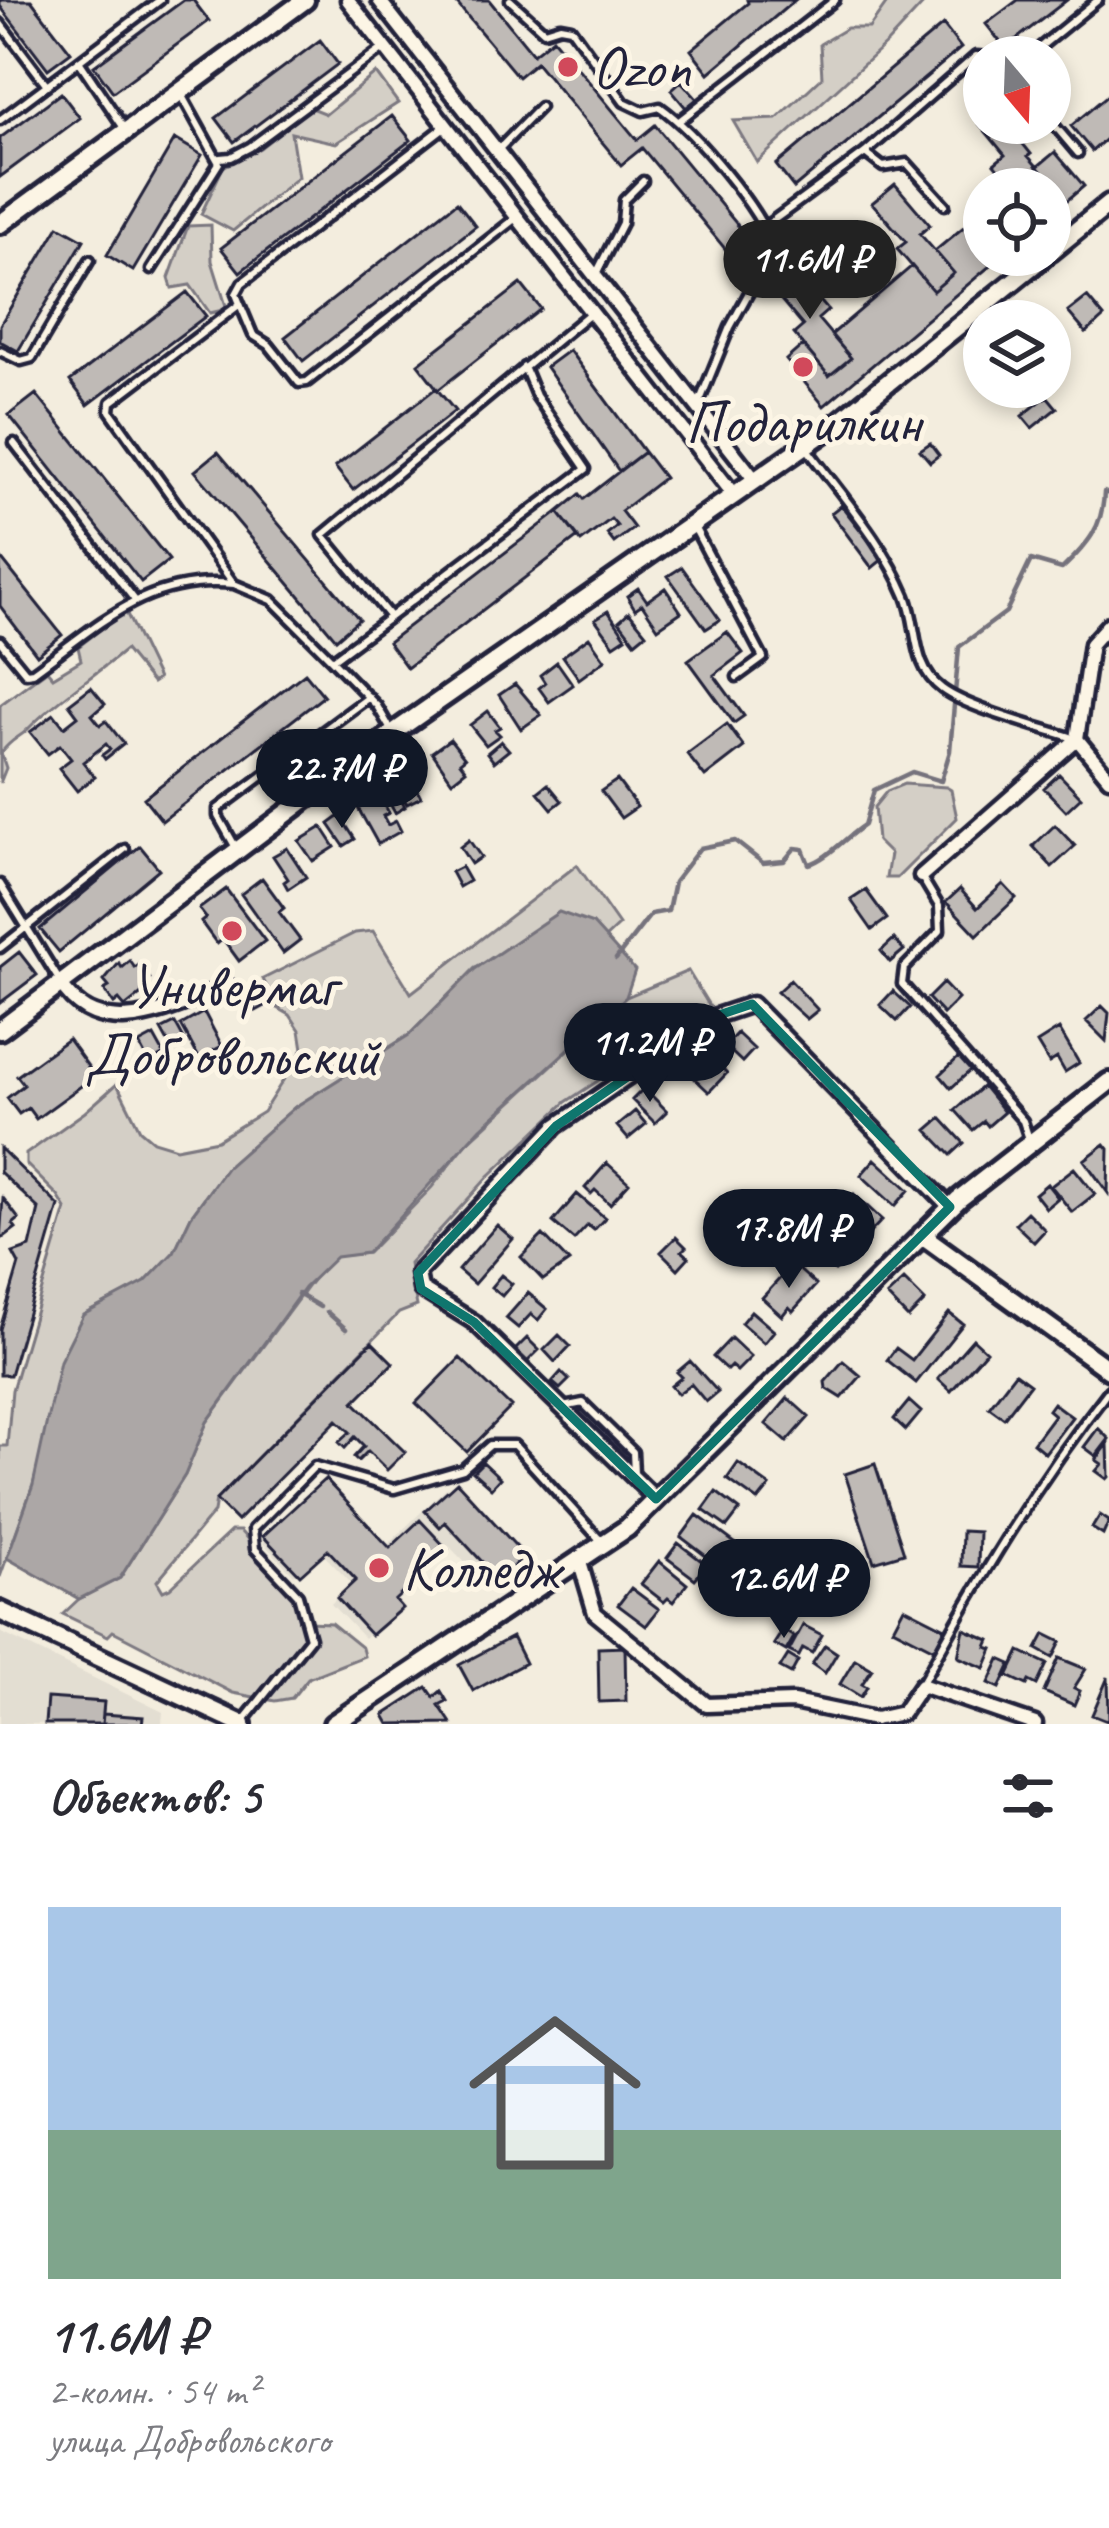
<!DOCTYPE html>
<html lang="ru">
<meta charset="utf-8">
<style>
body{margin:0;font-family:Caveat,sans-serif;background:#f7f7f7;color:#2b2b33;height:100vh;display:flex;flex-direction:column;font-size:45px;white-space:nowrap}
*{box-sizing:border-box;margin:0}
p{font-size:39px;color:#7c7c81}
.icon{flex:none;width:66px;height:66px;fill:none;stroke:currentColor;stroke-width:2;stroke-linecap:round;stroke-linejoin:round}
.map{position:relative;height:1724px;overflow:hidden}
.side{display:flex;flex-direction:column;background:#fff;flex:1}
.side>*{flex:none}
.needle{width:78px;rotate:161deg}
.controls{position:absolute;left:963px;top:36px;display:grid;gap:24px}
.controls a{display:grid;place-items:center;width:108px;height:108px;border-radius:50%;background:#fff;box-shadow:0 6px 18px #0003;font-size:60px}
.price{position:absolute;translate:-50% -102px;padding:0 27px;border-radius:42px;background:#111827;color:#fff;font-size:39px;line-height:78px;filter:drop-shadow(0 3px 6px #0008)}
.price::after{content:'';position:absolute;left:50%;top:72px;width:36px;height:27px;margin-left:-18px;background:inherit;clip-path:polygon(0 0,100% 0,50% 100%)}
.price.active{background:#222;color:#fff}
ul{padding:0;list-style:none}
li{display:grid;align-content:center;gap:24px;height:636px;padding:0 48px}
li span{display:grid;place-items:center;height:372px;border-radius:0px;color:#555}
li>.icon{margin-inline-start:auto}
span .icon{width:216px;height:216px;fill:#fffc;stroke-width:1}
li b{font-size:51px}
h2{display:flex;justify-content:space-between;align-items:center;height:144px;padding:0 48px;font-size:51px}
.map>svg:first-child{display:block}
.built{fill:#e3ded2}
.green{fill:#d4cfc6;stroke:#7b7880;stroke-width:3}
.water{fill:#aca7a6;stroke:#75727b;stroke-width:3}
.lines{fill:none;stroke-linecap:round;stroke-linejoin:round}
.stream{stroke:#75727b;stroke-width:4.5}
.building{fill:#bfbab6;stroke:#22223b;stroke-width:3}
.lane-casing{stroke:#22223b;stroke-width:15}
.street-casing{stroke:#22223b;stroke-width:21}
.secondary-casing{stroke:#22223b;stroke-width:26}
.lane{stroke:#fcf5e5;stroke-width:6}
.street{stroke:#fcf5e5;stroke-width:12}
.secondary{stroke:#fcf5e5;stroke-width:16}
.marked{fill:none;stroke:#0f766e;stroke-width:9;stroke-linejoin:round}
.poi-dot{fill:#d1495b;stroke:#fcf5e5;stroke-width:4.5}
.labels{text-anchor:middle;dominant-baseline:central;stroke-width:10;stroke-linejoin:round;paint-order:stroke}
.poi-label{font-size:60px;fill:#22223b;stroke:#fcf5e5;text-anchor:start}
</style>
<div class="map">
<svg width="1109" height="1724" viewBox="0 0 1109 1724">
<rect width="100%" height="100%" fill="#f3edde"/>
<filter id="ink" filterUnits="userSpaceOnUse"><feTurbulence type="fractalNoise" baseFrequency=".00833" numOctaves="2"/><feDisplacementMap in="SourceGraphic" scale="24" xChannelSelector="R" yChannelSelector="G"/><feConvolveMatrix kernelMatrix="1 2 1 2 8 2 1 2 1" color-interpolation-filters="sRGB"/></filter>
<g filter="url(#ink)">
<path class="built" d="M447,1487L518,1560L490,1588L447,1544L384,1605L390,1613L364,1638L331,1604L351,1583L320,1551L294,1575L263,1543L317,1491L378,1554Z
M0,1632L163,1712L162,1724H0Z"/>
<path class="green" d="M889,0H927L888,42L757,162L733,121L777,119L822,77L820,44L847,28H869Z
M376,73L398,103L336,143L291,133L298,177L233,231L201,214L223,167L260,148L311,108L326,114Z
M211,225L212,261L227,309L210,313L190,285L172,288L169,278L188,226Z
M125,610L158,679L152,683L125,650C93,677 57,699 29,728C19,739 13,737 1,753L6,768L0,783V705L47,670L53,677L81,660L78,647Z
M904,784L946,787L951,790L957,818L897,878H886L890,854L877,841L874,807L887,791Z
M577,865L619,925L605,938L593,924L475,968L409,1035L295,1107L226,1168L191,1216L174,1252L145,1283L83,1315L33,1485L0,1577V1446H7L12,1390L66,1209L58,1196L26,1164V1154L85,1112L117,1084L140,1130L153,1141L176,1148L217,1140L263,1112L303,1049L300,1030L290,1015L276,1007L263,979L355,933L373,931L411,993Z
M688,971L710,1007L566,1102L489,1176L409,1264L417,1306L399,1313L216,1500L214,1512L157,1581L163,1591L170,1588L231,1531H240L289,1583L307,1622L331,1623L362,1648L364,1656L308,1678L292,1698L275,1701L233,1693L113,1631L108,1636L63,1614L79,1599L120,1578L185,1475L207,1422L318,1272L336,1256L368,1253L432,1187L466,1144L626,997Z"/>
<path class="water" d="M559,912L593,924L635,970L626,997L481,1128L367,1253L336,1257L304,1288L207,1422L185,1475L120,1578L79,1599L7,1558L33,1485L60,1361L83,1315L145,1282L174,1252L191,1216L226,1168L295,1107L409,1035L475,969Z"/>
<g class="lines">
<path class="stream" d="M616,959L651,914L668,911L674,882L700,848L735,841L763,863L784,861L795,848L803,849L809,864C826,860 847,836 864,825L874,790L912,772L941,781L950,751L959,647L1006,612L1031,560L1062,569C1087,545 1103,528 1104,492L1109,494
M298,1294L320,1307
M327,1312L346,1329"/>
</g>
<path class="building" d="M0,0H31L71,52L48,69L0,6Z
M184,0H193L209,21L113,92L94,66Z
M454,0H489L533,54L553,38L637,140L655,125L745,234L726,250L642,148L621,165L536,62L518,77Z
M795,0L709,73L691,50L748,3L747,0Z
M1018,0H1067L1005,48L986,24Z
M943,25L961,48L794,188L776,165Z
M320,40L338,64L234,142L216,118Z
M681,81L697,99L686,108L671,90Z
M61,93L80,118L0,177V138Z
M1109,94V136L1092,151L1071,126Z
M984,115V123H1017L1030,138L1023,144L1031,154L1028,156L1058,190L1050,197V189H1015L994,164L1005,155L977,121Z
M392,116L411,140L240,272L221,248Z
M175,139L202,155L133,271L107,255Z
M1055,152L1084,186L1050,215V197L1058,190L1037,167Z
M895,184L930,225L920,234L954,273L933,291L897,249L906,242L872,203Z
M457,202L476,226L303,361L285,337Z
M984,210V255H1003L824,406L786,360L803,345L829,376L851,358L831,335L912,266L933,291L954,273L935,251Z
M59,226L84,240L18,351L0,341V325Z
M792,268L828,310L818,319L851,358L829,376L794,334L803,326L770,287Z
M521,284L541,309L438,390L418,364Z
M187,292L206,316L88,405L70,381Z
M1087,297L1104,317L1086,333L1068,312Z
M569,350L644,452L619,471L546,367Z
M436,388L455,411L353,490L335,467Z
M36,394L169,560L141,582L9,415Z
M1047,396L1057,408L1032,428L1022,416Z
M930,443L939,455L930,462L920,450Z
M218,452L359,619L336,639L195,471Z
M644,452L664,478L621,511L634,528L614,543L607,534L617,526L611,519L581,542L558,512L580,494L584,499Z
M841,505L883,559L872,568L831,513Z
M558,512L578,537L407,668L388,642Z
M0,557L62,635L37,655L0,606Z
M682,567L720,620L706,629L668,576Z
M638,588L647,601L665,588L681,612L658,628L642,604L635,609L627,596Z
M608,611L626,637L614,645L595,619Z
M629,612L646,633L635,642L619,621Z
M727,632L743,653L714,675L744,716L734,723L688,660Z
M589,637L605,660L579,679L563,656Z
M557,662L573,685L549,702L539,688L545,683L540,675Z
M305,673L324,696L162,821L144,798Z
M515,684L541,715L521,729L499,695Z
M91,687L105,704L92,715L100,725L106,721L124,744L105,759L102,755L110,749L106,744L83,762L95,777L77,791L59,768L71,759L60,745L48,754L30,732L54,714L64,727L78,716L69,704Z
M488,711L500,727L495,730L500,735L486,745L470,725Z
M727,724L744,747L705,777L687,754Z
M450,739L465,758L460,762L466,770L452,781L432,752Z
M501,741L509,750L494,762L487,753Z
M1059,774L1081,797L1066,811L1044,788Z
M410,775L421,797L407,804L395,783Z
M617,780L637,807L621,818L601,791Z
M548,784L562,801L552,809L538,792Z
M393,786L405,807L395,813L383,791Z
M374,799L377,803L382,800L389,813L383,816L388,825L396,821L401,831L378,844L358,808Z
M340,816L355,839L344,846L329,824Z
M1055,825L1075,846L1052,867L1033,846Z
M322,827L335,847L313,861L299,841Z
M469,840L481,857L471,864L460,847Z
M140,846L159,869L59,952L40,929Z
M287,848L306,877L288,889L284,882L288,879L273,856Z
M461,867L469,881L459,887L451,872Z
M262,878L284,908L279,912L300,940L283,953L241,894Z
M1003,884L1016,898L977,935L946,902L960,889L977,908Z
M226,889L265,941L239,961L223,939L217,944L201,922L206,918L199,909Z
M866,890L887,919L872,930L851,900Z
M894,939L904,950L890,962L881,951Z
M19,952L37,975L0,1003V967Z
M130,961L135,968L139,965L150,979L144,982L149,988L125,1007L119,1000L114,1004L104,990L109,987L104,981L119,963L122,968Z
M790,980L818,1010L807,1019L777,992Z
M943,983L958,999L943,1014L928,998Z
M258,984L269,1004L256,1011L245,991Z
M893,991L910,1007L897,1021L880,1005Z
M1102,1006L1109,1013L1106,1041L1086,1021Z
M204,1012L222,1046L199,1058L181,1025Z
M175,1023L186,1043L172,1050L161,1030Z
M1059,1029L1079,1063L1065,1072L1057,1058L1049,1063L1037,1043Z
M737,1033L754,1049L742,1062L725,1046Z
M154,1036L164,1054L149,1063L139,1044Z
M68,1039L95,1076L36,1119L28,1108L19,1114L7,1098L24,1085L17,1076Z
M711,1057L727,1073L709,1092L692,1076Z
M959,1057L971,1070L951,1088L940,1075Z
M983,1086L1004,1112L988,1126L984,1121L973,1130L955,1110Z
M644,1088L667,1111L655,1123L632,1100Z
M635,1111L646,1124L628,1139L617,1126Z
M941,1118L964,1143L951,1155L927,1130Z
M1105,1144L1109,1149L1108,1193L1084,1160Z
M0,1148L59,1206L10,1375H0V1329L19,1264L13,1253L30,1247L39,1209L0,1172Z
M875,1159L909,1190L895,1206L861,1175Z
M607,1163L629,1183L610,1204L595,1190L591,1194L585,1188Z
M1074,1168L1095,1194L1072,1212L1051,1186Z
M1047,1184L1058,1198L1046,1208L1035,1194Z
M577,1194L605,1218L594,1230L588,1225L574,1240L553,1222Z
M854,1194L882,1220L867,1236L851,1221L855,1217L843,1206Z
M3,1198L19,1219L13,1224L16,1228L0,1240Z
M1027,1212L1045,1230L1034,1242L1015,1224Z
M497,1225L513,1239L474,1284L458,1270Z
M831,1231L854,1250L835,1271L811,1254Z
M858,1233L868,1242L859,1252L849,1242Z
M543,1235L569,1262L543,1280L521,1257Z
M676,1237L686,1247L682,1251L689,1257L678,1269L661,1252Z
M793,1264L816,1285L793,1311L789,1307L782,1316L762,1298Z
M501,1275L512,1284L502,1296L491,1287Z
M904,1280L925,1301L908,1318L887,1296Z
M528,1293L547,1309L538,1320L531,1314L518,1328L506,1318Z
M751,1311L774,1331L764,1343L741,1323Z
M949,1313L963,1324L916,1383L887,1360L896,1348L912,1360Z
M559,1335L570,1346L555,1362L544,1350Z
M527,1338L539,1350L527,1362L515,1350Z
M731,1338L751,1357L737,1371L731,1366L727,1370L713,1357Z
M973,1339L986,1351L951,1391L938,1379Z
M372,1342L393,1363L354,1402L405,1452L387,1470L368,1451L358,1461L354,1457L364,1446L355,1437L345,1448L339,1442L350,1432L337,1420L237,1521L216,1500Z
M460,1358L511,1407L467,1452L416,1403Z
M690,1361L718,1392L706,1402L691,1384L678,1394L671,1386L682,1377L677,1372Z
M843,1361L861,1376L842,1398L826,1388L825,1382Z
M561,1372L569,1380L560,1389L552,1382Z
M1015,1373L1030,1384L1004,1418L989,1407Z
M788,1398L809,1417L787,1442L766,1424Z
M909,1401L921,1412L906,1430L894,1419Z
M1053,1403L1072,1417L1045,1453L1033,1443L1054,1415L1048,1410Z
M1098,1428L1109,1439L1096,1456L1084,1447Z
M1108,1444L1109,1477L1107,1479L1096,1471L1102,1464L1096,1460Z
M483,1462L500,1478L491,1488L473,1472Z
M738,1463L770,1486L758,1501L727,1479Z
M875,1464L904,1553L874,1562L845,1474Z
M325,1479L390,1548L420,1520L448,1550L395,1600L402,1608L371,1635L337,1598L356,1580L328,1550L300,1575L263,1536Z
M457,1482L525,1556L499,1580L445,1522L440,1527L425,1511Z
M716,1492L740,1510L727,1527L703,1510Z
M697,1515L735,1543L719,1566L681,1537Z
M1100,1515L1109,1521L1103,1535L1092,1528Z
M962,1531L979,1532L978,1567L961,1566Z
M678,1543L707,1565L695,1579L667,1558Z
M659,1561L687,1584L673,1602L668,1598L664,1602L641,1584Z
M631,1588L659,1609L646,1626L618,1605Z
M904,1607L945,1628L934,1649L893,1628Z
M803,1625L822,1635L812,1653L803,1648L799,1656L789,1651Z
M964,1629L990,1640L987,1647L993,1649L985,1668L958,1657Z
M783,1630L794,1637L786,1651L774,1644Z
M1045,1634L1061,1642L1053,1658L1037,1649Z
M512,1637L525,1663L473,1691L459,1665Z
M825,1645L837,1653L825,1673L812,1664Z
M625,1647L626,1701L599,1702L598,1648Z
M1020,1651L1047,1664L1037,1685L1029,1681L1027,1685L1008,1676Z
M788,1655L798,1661L791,1674L780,1668Z
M1059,1658L1086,1669L1074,1688L1080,1691L1074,1705L1044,1692Z
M855,1659L872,1669L862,1684L867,1687L861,1697L840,1684Z
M1000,1659L1011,1664L1000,1688L989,1683Z
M1108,1677L1109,1718L1107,1721L1092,1715Z
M427,1687L434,1697L441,1691L447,1701L439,1705L451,1723L389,1724L384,1715Z
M47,1698L104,1702L102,1724H45Z
M103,1714L143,1717L142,1724H102Z"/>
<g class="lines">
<defs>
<path id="lane" d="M510,0L544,31L560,26L571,28L624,102L643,111L660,107C695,132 760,208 773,249L730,327L699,403
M0,23L47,85
M1028,57L1098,0
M0,120L79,61
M1050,120L1078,153
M679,121L835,0
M124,128L79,61L160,0
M497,151L540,107
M865,153L883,167L907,163L945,205
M220,158L231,157L250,147L385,47
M767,225L865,153L976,56L991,57
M773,249L807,246L840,285
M151,270L219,163L182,96
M597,272L622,223L624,200L643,181
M240,304L236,294L242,283L443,128
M0,351L21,361L32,358L90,260
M14,443L134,599
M808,450C842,496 884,543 906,596C919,628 911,666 942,689C969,709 1040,727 1073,738
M694,527L763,658L737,677
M390,617L586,469L536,396L524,367
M0,641L26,673L33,672C100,624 147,575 234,584
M332,660L272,600L234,584L110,411L111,402L240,304L253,335L269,345L299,383L307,382L516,218
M391,730L377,706L332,660L390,617L323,535L589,314
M235,846L218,816V809L369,697
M921,876L939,906L940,931L904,968L902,984L1023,1121L1030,1142
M0,884L59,980
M0,948L125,849
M563,1407L583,1403L633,1452L634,1474
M921,1685C977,1582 1037,1482 1109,1390
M244,1720L310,1638L298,1595L255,1549L253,1529L315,1466L394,1489L463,1469L490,1445H514L601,1541"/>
<path id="street" d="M348,0L734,495
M379,0L755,480
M1077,739L1109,778
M921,876L1077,739L1091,644L1109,624
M60,983C100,1048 173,1006 228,986
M656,1499L474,1322L421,1289L418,1273L556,1126L716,1016L752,1004L950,1207
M579,1559L595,1613L707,1705L793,1702L875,1719L902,1713L921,1685L1035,1724"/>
<path id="secondary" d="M0,224L305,0
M1050,252L1109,204
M0,1030L393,733L839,422L1046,255
M922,1235L1109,1370
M0,1611L242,1724
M333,1724L627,1528L959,1199L1109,1082"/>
</defs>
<use href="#lane" class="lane-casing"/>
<use href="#street" class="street-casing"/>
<use href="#secondary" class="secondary-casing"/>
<use href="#lane" class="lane"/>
<use href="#street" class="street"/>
<use href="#secondary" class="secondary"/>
</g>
</g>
<path class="marked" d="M752,1004L950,1207L656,1499L474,1322L421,1289L418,1273L556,1126L716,1016Z"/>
<g class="poi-dot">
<circle cx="568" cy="67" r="12"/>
<circle cx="803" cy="367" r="12"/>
<circle cx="232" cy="931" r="12"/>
<circle cx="379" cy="1568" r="12"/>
</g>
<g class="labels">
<g class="poi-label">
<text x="592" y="67">Ozon</text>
<text x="803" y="422" text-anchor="middle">Подарилкин</text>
<text x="232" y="986" text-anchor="middle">Универмаг<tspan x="232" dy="69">Добровольский</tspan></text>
<text x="403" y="1568">Колледж</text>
</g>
</g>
</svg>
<div class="controls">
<a><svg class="needle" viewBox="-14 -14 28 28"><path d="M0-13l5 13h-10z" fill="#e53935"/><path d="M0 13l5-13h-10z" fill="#7c7c81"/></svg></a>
<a><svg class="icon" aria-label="locate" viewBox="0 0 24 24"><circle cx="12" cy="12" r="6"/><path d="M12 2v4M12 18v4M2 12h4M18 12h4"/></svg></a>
<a><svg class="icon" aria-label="layers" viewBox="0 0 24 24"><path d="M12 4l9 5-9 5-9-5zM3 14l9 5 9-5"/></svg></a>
</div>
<b class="price active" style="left:810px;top:322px">11.6M ₽</b>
<b class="price" style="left:342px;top:831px">22.7M ₽</b>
<b class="price" style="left:650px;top:1105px">11.2M ₽</b>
<b class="price" style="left:789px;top:1291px">17.8M ₽</b>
<b class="price" style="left:784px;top:1641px">12.6M ₽</b>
</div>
<section class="side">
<h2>Объектов: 5<svg class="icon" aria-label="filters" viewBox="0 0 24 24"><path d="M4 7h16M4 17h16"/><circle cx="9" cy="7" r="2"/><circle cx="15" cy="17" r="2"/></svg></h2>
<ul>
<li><span style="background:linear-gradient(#a9c7e8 60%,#7fa58c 0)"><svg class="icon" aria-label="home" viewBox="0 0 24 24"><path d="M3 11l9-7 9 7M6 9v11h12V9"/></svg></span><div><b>11.6M ₽</b><p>2-комн. · 54 m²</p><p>улица Добровольского</p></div></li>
</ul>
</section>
